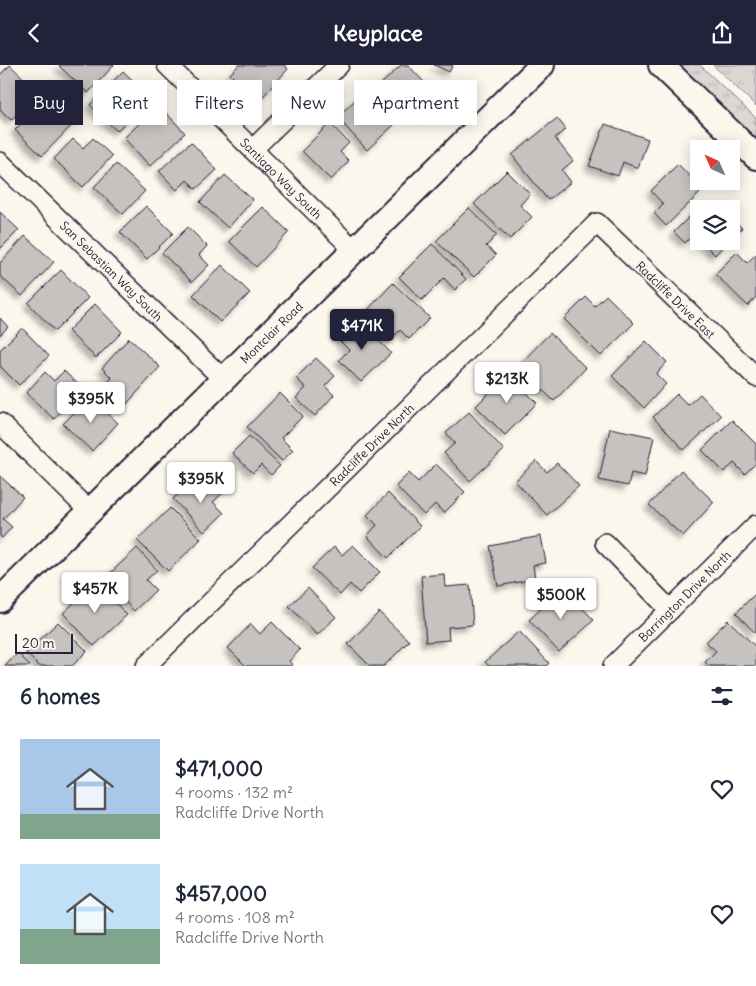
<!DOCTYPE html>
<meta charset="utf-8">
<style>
body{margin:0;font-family:Delius,sans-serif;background:#f2f2f3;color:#1f2937;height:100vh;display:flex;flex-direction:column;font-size:19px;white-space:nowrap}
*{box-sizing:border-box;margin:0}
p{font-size:16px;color:#747a83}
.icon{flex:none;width:28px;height:28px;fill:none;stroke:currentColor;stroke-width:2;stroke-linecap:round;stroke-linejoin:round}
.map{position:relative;height:601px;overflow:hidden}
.details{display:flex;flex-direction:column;background:#fff;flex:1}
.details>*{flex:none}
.top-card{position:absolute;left:15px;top:15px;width:500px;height:45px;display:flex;gap:10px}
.needle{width:32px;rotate:315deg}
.controls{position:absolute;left:690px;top:75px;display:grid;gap:10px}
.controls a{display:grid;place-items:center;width:50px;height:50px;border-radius:0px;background:#fff;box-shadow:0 2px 12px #0003;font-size:25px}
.scale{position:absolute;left:15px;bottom:12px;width:58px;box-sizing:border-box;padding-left:5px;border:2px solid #22223b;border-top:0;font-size:14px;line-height:18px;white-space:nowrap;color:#22223b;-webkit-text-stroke:4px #fbf7ec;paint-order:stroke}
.price{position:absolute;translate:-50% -42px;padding:0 11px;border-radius:5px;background:#fff;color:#222;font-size:16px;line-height:32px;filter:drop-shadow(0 1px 2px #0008)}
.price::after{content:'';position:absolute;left:50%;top:30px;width:15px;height:11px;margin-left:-8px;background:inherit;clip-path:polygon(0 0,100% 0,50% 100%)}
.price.active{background:#22223b;color:#fff}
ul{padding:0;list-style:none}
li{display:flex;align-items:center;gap:15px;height:125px;padding:0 20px}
li span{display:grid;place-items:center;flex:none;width:140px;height:100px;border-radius:0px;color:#555}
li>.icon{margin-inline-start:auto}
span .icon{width:60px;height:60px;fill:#fffc;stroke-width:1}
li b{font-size:21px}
h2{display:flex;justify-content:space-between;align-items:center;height:60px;padding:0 20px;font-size:21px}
.tag{padding:0 18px;border-radius:0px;background:#fff;box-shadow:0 2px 12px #0003;font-size:18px;line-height:45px}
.tag.active{background:#22223b;color:#fff}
header{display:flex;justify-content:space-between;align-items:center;height:65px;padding:0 20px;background:#22223b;color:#fff;font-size:22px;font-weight:800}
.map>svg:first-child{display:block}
.park{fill:url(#park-tufts);stroke:#7e7d87}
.building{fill:#c6c2c0;stroke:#22223b;filter:url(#shadow)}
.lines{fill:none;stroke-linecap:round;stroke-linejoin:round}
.minor-casing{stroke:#22223b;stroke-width:22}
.tertiary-casing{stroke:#22223b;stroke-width:28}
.minor{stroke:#fbf7ec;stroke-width:19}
.tertiary{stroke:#fbf7ec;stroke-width:24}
.labels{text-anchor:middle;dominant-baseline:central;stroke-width:5;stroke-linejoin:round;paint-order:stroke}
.street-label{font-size:12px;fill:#22223b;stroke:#fbf7ec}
</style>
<header><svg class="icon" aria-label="back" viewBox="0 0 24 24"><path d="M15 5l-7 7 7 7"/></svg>Keyplace<svg class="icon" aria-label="share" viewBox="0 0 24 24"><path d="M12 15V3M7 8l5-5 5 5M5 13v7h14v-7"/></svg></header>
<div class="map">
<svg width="756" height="601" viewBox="0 0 756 601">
<defs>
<pattern id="park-tufts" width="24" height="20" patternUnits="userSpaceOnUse" patternTransform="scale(1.25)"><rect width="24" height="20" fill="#dbd8d3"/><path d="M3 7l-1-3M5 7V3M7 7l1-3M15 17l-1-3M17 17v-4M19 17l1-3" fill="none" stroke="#bcb9b6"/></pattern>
<filter id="shadow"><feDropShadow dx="-4.5" dy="4.5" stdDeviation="2.5" flood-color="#0004"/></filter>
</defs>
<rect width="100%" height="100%" fill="#fbf7ec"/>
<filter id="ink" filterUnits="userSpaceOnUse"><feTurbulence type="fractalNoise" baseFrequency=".02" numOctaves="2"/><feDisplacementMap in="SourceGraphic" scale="10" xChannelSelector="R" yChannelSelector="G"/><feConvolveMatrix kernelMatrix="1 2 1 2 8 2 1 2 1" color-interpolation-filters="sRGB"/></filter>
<g filter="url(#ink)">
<path class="park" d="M675,0H700L756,53V78Z
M713,0H756V41Z"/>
<path class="building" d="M10,0L38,27L11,55L0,44V10Z
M60,0H114L88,28L59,1Z
M239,0H284L288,4L259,36L230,9Z
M401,0H408L441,35L422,53L413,43L404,52L377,23Z
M434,0H453L449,7Z
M123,6L150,32L117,66L90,40Z
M366,25L396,58L367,85L337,52Z
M49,30L76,56L42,91L15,65Z
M159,40L185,68L150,101L124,73Z
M557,53L566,64L555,73L573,96L562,105L571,117L548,135L512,90Z
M330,58L349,78L340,87L349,96L331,115L302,86Z
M605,59L648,74L638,103L623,97L618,111L589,101Z
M93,73L112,91L83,122L54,94L73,74L83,83Z
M191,77L217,105L196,124L187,115L177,125L159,106Z
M116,99L145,126L123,149L94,122Z
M678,99L703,125L666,161L654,148L663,139L651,126Z
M507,106L530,129L520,140L532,152L510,174L474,139Z
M225,110L253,135L228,163L200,137Z
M701,140L705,144H699V174L694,169L685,178L674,167Z
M146,141L173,168L147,194L120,167Z
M263,142L289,167L256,202L229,176Z
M469,143L497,170L486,181L496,190L474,212L436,176Z
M0,147L19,165L0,184Z
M731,152L742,163L731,173Z
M188,162L207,181L199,190L209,200L192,217L162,188Z
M25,171L54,197L22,231L0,211V198Z
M701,176H728L715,190Z
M432,179L466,214L455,225L444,213L422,235L399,212Z
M737,187L747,198L756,189V232L748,241L715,209Z
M222,200L250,228L220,257L193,230Z
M61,205L88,233L55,266L28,238Z
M393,218L430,253L409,274L400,265L390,276L363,250Z
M606,230L634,258L601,291L564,254L586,232L595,241Z
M95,239L122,267L96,293L68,266Z
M0,253L8,262L0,270Z
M358,254L391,288L361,317L339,295L349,285L338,274Z
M22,263L49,291L19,320L0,301V285Z
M550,268L586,303L554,336L518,301Z
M129,273L160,302L124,342L103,323L112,313L102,303Z
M646,276L667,297L656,309L666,319L644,343L612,311Z
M316,293L335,311L325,321L334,330L315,351L296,333L306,323L296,313Z
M64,306L82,323L54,354L26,328L45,307L54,316Z
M508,309L537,338L505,370L476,341Z
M280,328L303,351L281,373L293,385L282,396L247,362Z
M677,329L688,340L700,329L721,351L684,385L653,352Z
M90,331L118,358L92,386L63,359Z
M469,347L504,385L470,416L444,388L455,378L446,368Z
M732,355L756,379V398L745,409L734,398L724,407L702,385Z
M610,363L654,372L645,411L631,408L628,421L599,415Z
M249,371L280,401L271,410L261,400L253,408L232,388Z
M536,396L547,407L557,398L579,421L547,450L515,416Z
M436,399L465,427L444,448L435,439L424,450L396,421L409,408L418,417Z
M681,405L714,437L683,471L649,440Z
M0,411L23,432L3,454L12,462L2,473L0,471Z
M192,416L201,425L211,416L223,428L213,437L224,448L204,467L173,434Z
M388,428L420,461L388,493L367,471L377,460L367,450Z
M170,443L201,474L168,506L137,475Z
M541,471L546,498L533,500L535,514L498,521L490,481Z
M353,480L380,507L359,528L350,519L340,530L312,503L334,482L342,490Z
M137,483L157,505L146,515L156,525L134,546L104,514Z
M444,509L445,522L470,520L473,560L448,562L449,575L426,577L421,511Z
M96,517L127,550L94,581L63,548Z
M308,523L336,552L317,570L289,541Z
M563,523L594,555L559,587L529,555Z
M756,528V569L736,548Z
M379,547L409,576L384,601H370L348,579Z
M728,555L756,582V600L755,601H709L705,597L716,586L706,577Z
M58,557L87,586L72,601H39L26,588Z
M272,557L300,585L289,596L293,601H246L228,583L251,559L260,569Z
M519,566L549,598L546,601H489L485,597Z
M18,588L30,601H5Z"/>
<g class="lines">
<defs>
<g id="minor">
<path id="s1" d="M167,0L354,185"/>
<path d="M253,84L339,0"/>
<path id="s2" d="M0,97L224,315"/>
<path d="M0,358L90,447"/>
<path d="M605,478L670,545"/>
<path id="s3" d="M146,601L597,158L756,312"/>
<path id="s4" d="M613,601L756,460"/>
</g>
<g id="tertiary">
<path d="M661,0L756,92"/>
<path id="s5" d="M0,535L542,0"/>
</g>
</defs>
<use href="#minor" class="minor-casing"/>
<use href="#tertiary" class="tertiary-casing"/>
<use href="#minor" class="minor"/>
<use href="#tertiary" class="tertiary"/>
</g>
</g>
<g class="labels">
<g class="street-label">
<text stroke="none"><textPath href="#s1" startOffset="161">Santiago Way South</textPath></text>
<text stroke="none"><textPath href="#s2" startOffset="156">San Sebastian Way South</textPath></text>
<text stroke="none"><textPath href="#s3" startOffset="742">Radcliffe Drive East</textPath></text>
<text stroke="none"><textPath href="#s5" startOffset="381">Montclair Road</textPath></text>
<text stroke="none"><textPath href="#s3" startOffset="316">Radcliffe Drive North</textPath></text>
<text stroke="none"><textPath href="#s4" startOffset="100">Barrington Drive North</textPath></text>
</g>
</g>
</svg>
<div class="controls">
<a><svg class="needle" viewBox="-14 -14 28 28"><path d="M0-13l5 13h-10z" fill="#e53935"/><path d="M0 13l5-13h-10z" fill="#747a83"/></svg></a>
<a><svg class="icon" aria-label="layers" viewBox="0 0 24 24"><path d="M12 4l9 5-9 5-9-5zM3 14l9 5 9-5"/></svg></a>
</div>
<div class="scale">20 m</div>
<b class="price active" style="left:362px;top:286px">$471K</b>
<b class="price" style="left:507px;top:339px">$213K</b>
<b class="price" style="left:91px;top:359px">$395K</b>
<b class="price" style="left:201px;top:439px">$395K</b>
<b class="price" style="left:95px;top:549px">$457K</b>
<b class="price" style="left:561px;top:555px">$500K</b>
<div class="top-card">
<a class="tag active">Buy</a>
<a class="tag">Rent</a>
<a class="tag">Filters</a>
<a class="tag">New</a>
<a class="tag">Apartment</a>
</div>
</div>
<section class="details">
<h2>6 homes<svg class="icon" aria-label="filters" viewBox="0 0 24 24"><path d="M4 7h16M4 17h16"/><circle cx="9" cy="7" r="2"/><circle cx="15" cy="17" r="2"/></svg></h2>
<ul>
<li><span style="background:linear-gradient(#a9c7e8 75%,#7fa58c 0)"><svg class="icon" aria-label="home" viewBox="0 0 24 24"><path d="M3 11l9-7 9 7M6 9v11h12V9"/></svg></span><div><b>$471,000</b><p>4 rooms · 132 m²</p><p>Radcliffe Drive North</p></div><svg class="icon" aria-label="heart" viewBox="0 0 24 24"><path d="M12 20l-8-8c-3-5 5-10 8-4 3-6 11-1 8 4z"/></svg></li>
<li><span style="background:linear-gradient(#bfe0f5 65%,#7fa58c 0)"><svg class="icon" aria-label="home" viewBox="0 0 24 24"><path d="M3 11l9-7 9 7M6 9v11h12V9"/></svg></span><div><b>$457,000</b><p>4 rooms · 108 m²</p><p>Radcliffe Drive North</p></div><svg class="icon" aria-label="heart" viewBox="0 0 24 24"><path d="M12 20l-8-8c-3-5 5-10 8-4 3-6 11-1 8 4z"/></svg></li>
</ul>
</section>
